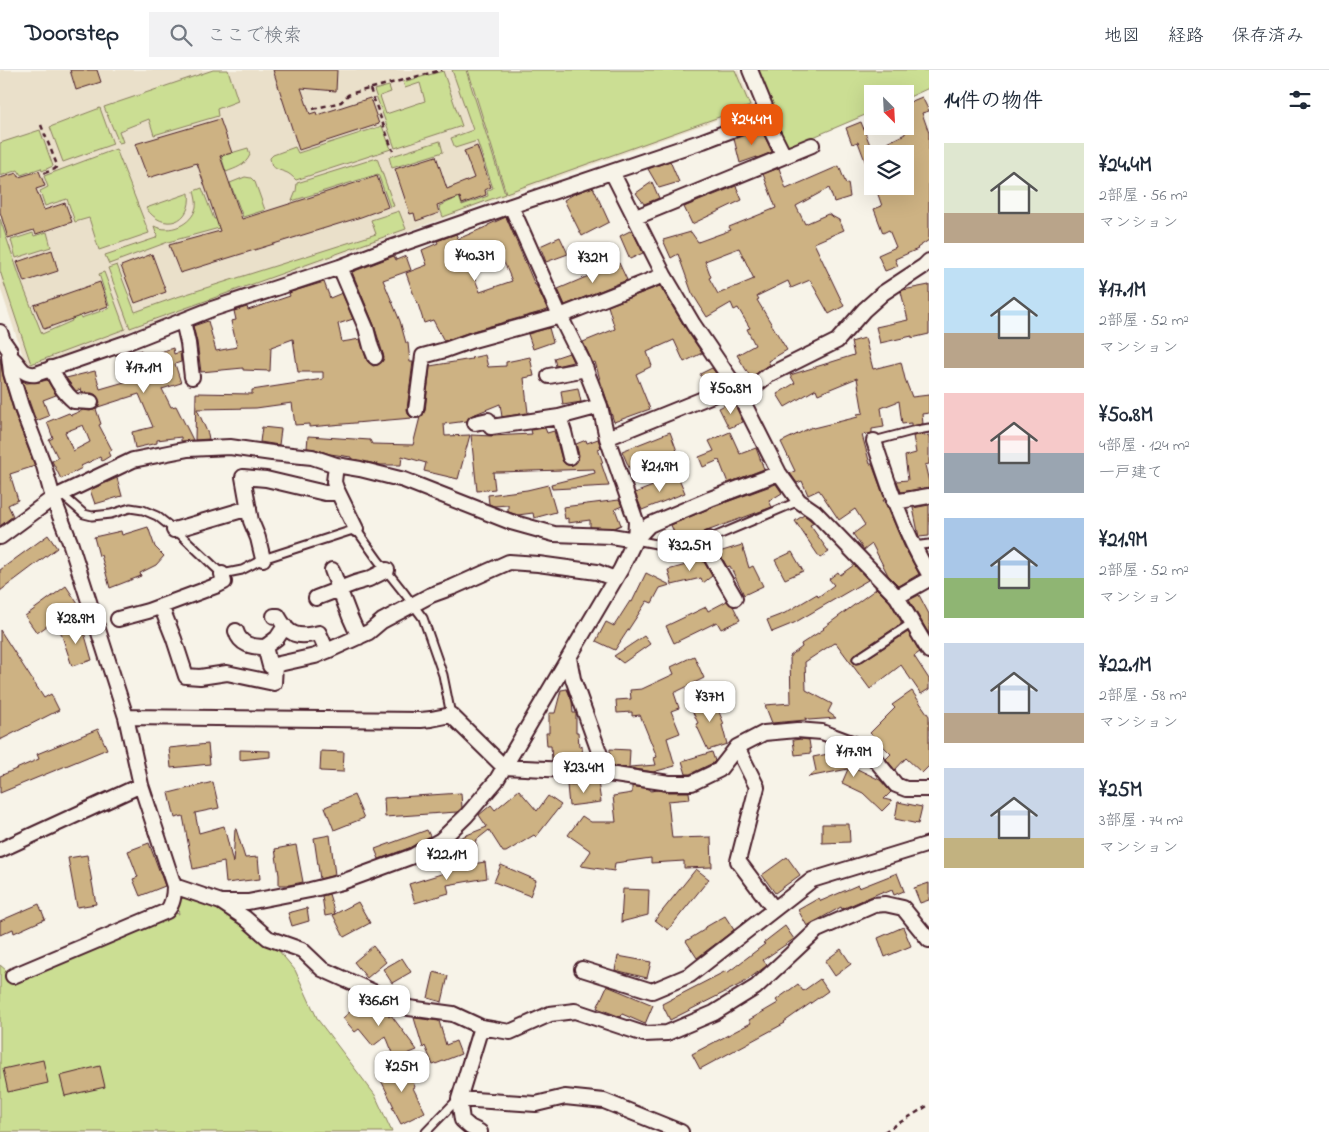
<!DOCTYPE html>
<html lang="ja">
<meta charset="utf-8">
<style>
body{margin:0;font-family:"Indie Flower","Klee One",sans-serif;background:#f2f2f3;color:#1f2937;height:100vh;display:flex;flex-direction:column;font-size:19px;white-space:nowrap}
*{box-sizing:border-box;margin:0}
p{font-size:16px;color:#747a83}
.icon{flex:none;width:28px;height:28px;fill:none;stroke:currentColor;stroke-width:2;stroke-linecap:round;stroke-linejoin:round}
.map{position:relative;flex:1;overflow:hidden}
.sheet{display:flex;flex-direction:column;background:#fff;width:400px}
.sheet>*{flex:none}
.needle{width:32px;rotate:156deg}
.fabs{position:absolute;left:864px;top:15px;display:grid;gap:10px}
.fabs a{display:grid;place-items:center;width:50px;height:50px;border-radius:0px;background:#fff;box-shadow:0 5px 20px #0002;font-size:25px}
.price{position:absolute;translate:-50% -42px;padding:0 11px;border-radius:10px;background:#fff;color:#222;font-size:16px;line-height:32px;filter:drop-shadow(0 1px 2px #0008)}
.price::after{content:'';position:absolute;left:50%;top:30px;width:15px;height:11px;margin-left:-8px;background:inherit;clip-path:polygon(0 0,100% 0,50% 100%)}
.price.current{background:#ea580c;color:#fff}
ul{padding:0;list-style:none}
li{display:flex;align-items:center;gap:15px;height:125px;padding:0 15px}
li span{display:grid;place-items:center;flex:none;width:140px;height:100px;border-radius:0px;color:#555}
li>.icon{margin-inline-start:auto}
span .icon{width:60px;height:60px;fill:#fffc;stroke-width:1}
li b{font-size:21px}
h2{display:flex;justify-content:space-between;align-items:center;height:60px;padding:0 15px;font-size:21px}
header{display:flex;align-items:center;gap:30px;box-sizing:border-box;height:70px;padding:0 25px;background:#fff;border-bottom:1px solid #e0e1e3}
header strong{font-size:24px}
nav{display:flex;gap:28px;margin-inline-start:auto;font-size:18px}
.search{width:350px;height:45px;background:#f2f2f3;display:flex;align-items:center;gap:12px;box-sizing:border-box;padding:0 18px;border-radius:0px;color:#747a83;font-size:19px}
main{display:flex;flex:1;min-height:0}
.map>svg:first-child{display:block}
.built{fill:#eae0ca}
.green{fill:#cbde93;stroke:#8a7e5f}
.building{fill:#cdb283;stroke:#4a1f2b;fill-rule:evenodd}
.lines{fill:none;stroke-linecap:round;stroke-linejoin:round}
.service-casing{stroke:#4a1f2b;stroke-width:11}
.minor-casing{stroke:#4a1f2b;stroke-width:18}
.path{stroke:#4a1f2b;stroke-width:2.5;stroke-dasharray:5 4;stroke-linecap:butt}
.service{stroke:#f7f3e8;stroke-width:7}
.minor{stroke:#f7f3e8;stroke-width:14}
</style>
<header>
<strong>Doorstep</strong>
<div class="search"><svg class="icon" aria-label="search" viewBox="0 0 24 24"><circle cx="10" cy="10" r="6"/><path d="M15 15l6 6"/></svg>ここで検索</div>
<nav><a>地図</a><a>経路</a><a>保存済み</a></nav>
</header>
<main>
<div class="map">
<svg width="929" height="1062" viewBox="0 0 929 1062">
<rect width="100%" height="100%" fill="#f7f3e8"/>
<filter id="ink" filterUnits="userSpaceOnUse"><feTurbulence type="fractalNoise" baseFrequency=".02" numOctaves="2"/><feDisplacementMap in="SourceGraphic" scale="10" xChannelSelector="R" yChannelSelector="G"/><feConvolveMatrix kernelMatrix="1 2 1 2 8 2 1 2 1" color-interpolation-filters="sRGB"/></filter>
<g filter="url(#ink)">
<path class="built" d="M0,0H738L753,37L27,298L0,217Z"/>
<path class="green" d="M213,0H228L238,31L217,39L218,46L154,65L149,49L119,61L123,72L119,73L104,37Z
M452,0H466L505,124L443,147L439,136L453,130L449,118L455,116L462,135L488,126L487,121L493,118L477,71L455,78L451,68L473,60Z
M468,0H735L750,36L506,123Z
M750,0H929V18L905,29V24H872V42L783,80Z
M443,1L462,56L395,78L374,20L389,16L391,22L380,26L386,44L425,31L420,13L405,18L403,12Z
M100,38L113,74L63,92L50,57Z
M382,56L391,79L296,110C293,107 289,103 285,102C276,99 271,98 270,88L273,85L295,77L298,83Z
M40,60L53,96L42,101L41,98L21,105L18,100L0,106V73Z
M440,71L443,82L392,98L389,87Z
M248,78L250,85C245,96 236,98 226,102L221,86Z
M116,79L149,163L99,180L89,148L75,152L67,129L45,136L40,121L48,117L44,106Z
M377,88L394,136L390,137L378,104L292,131L296,121L297,113Z
M245,107L251,108L255,112L265,140L243,147L230,113Z
M202,118L214,149L220,148L223,157L168,172L109,194L105,185L156,168L157,165L154,156C169,164 192,155 196,137C197,132 195,126 194,121Z
M189,123C193,153 163,163 146,138Z
M399,141L406,159L130,258L108,198L117,195L135,242L174,228L376,164L371,150Z
M0,149L23,216L42,264L72,251L64,225L71,223L81,248L110,238L99,204L104,202L125,259L31,294L0,201Z
M47,162L51,177L16,188L11,170L33,163L34,166Z
M174,816L221,832L268,868L295,900L318,950L375,1025L392,1062H0V895L13,906L167,841L179,844Z"/>
<path class="building" d="M70,0H97L101,12L76,20Z
M273,0H337L336,21L301,18L310,44L316,42L317,45L370,28L379,54L299,80Z
M922,27L929,41L922,43L929,63V170L917,178L918,179L895,189L898,196L885,201L878,185L896,177L889,160L883,163L874,139L882,136L875,116H905V84H872V107H871L858,72L852,74L846,58L861,52L872,80L905,64V34Z
M220,49L232,83L220,86L242,149L377,106L388,137L361,147L180,203L169,175L220,161L197,93L148,108L135,74Z
M761,59L772,82L757,88V87L740,93L734,69Z
M477,76L491,117L485,120L486,125L462,134L460,127L437,135L439,143L416,151L414,143L410,144L395,99L436,86L447,119L474,108L464,81Z
M670,91L679,112L659,118L648,99Z
M839,96L846,114L848,113L850,127L834,132L829,118L796,136L805,154L828,144L839,150L844,160L814,173L844,236L829,244L810,210L791,218L788,211L757,226L759,229L757,230L787,280L768,291L770,295L762,299L751,308L737,285L755,275L747,259L750,258L738,238L734,240L731,233L707,247L692,223L678,184L671,188L663,170L691,162L698,172L731,160L729,157L776,138L763,104L779,98L786,119ZM739,178L754,209L718,224L709,208L711,207L705,191Z
M39,101L45,116L36,119L44,140L65,133L72,152L36,164L34,160L8,168L0,142V108L17,103L19,107Z
M652,112L659,128L644,134L636,123Z
M736,116L742,130L692,154L684,137Z
M593,117L609,152L582,166L564,130L574,124Z
M506,147L535,215H536L548,240L476,260L444,271L433,250L424,253L417,231H416L406,203L427,195L422,180L438,173L437,171L456,164L458,169L488,156V155ZM498,178L512,211L480,222L468,191Z
M632,160L643,183L630,189L620,166Z
M560,167L568,184L546,192L540,176Z
M52,180L58,201L24,212L17,192Z
M152,184L166,222L135,233L121,196Z
M394,186L396,190L406,186L411,200L383,210L400,251L406,273H408L410,292H413L407,339L408,344L412,348L309,357V354L295,355L292,333L256,338L197,339L208,364L209,369L195,370L196,323L252,324V320L323,309V302H298L293,269L271,277L270,301L243,300V298L201,302L197,272L193,256L208,251L216,281L237,277L231,251L236,250L234,241L247,237L248,240L290,226L289,224L291,222L324,212L330,228L342,223L353,249L338,254L342,272L360,269L367,291L373,296L378,295L382,292L384,288L383,284L374,255L352,202Z
M619,193L627,210L565,235L558,219Z
M100,212L108,236L44,259L34,235Z
M929,215V264L912,268V266L880,273L876,257L908,250L901,222L903,220Z
M660,216L686,259L702,283L684,292L674,270L647,282L652,296L636,304L650,339L614,352L604,321L601,313L595,292L593,293L583,272L615,259L608,236Z
M549,258L553,272L533,279L528,264Z
M865,268L873,299L901,292L905,309L912,327L929,325V343L922,344L923,354L911,356V353L902,354L899,331L881,338L884,357L872,359V363L862,365L870,394H872L885,430H883L888,438L904,476L919,504L899,516L888,505L872,474L864,480L853,464L865,455L855,439L839,450L819,420L808,425L802,411L797,413L790,403L795,401L781,372L812,357L813,358L858,347L857,344L863,343L857,308L818,324L816,319L785,337L777,324L795,313L790,305L854,285L851,272Z
M173,278L174,284L180,282L181,292L175,294L181,313L162,319L171,337L176,336L193,370L181,371V367L157,370V373L135,378L132,362L153,357L139,324L98,337L100,332L96,325L92,323H82L81,319L76,321L66,308L95,301L100,319L128,311L120,287L141,280L144,287Z
M569,283L573,292L556,296L554,288Z
M485,285L488,297L506,296V292L530,287L534,306L524,308L528,343L502,347L500,334L473,345L469,347L467,351L444,354L445,366L470,365L458,409L424,401L426,393L402,386L401,395H381L351,389V387L330,384L315,379L307,378L308,366L370,370L372,374L413,375L420,347L425,341L430,296L472,289L471,288Z
M0,288L3,306L13,339L35,396L10,404L18,430L8,435L13,446L0,456Z
M712,298L722,312L707,318L700,304Z
M47,310L56,325L43,330L49,346L36,351L22,311L25,312L26,313L39,312Z
M578,318L581,332L563,335L561,321Z
M733,331L743,352L729,358L719,338Z
M96,339L101,354L99,355L112,380L108,382L110,386L102,391L100,387L81,396L82,398L61,409L52,391L58,388L49,370L53,368L47,352L69,343L71,345L83,340L90,341ZM83,355L90,372L73,381L65,362Z
M262,357L281,359L279,375L260,372Z
M545,358L547,363L554,361L562,390L564,393L568,395H572L578,390L579,385L576,374L586,370L587,373L598,369L601,378L598,379L603,393H601L609,416L552,419L551,414L595,403L594,399L498,402H493L495,419L477,421L471,365L492,366L532,364L531,360Z
M670,362L677,381L630,400L622,381Z
M730,362L740,384L756,378L764,399L728,413L719,390L703,397L699,387L714,381L709,371Z
M924,364V366L929,365V394L925,395L929,412V417L901,422L897,411L908,410L905,386L916,383L913,366Z
M678,406L685,423L642,440L635,423Z
M117,408L122,426L95,434L90,420Z
M776,414L782,423L769,431L772,437L707,461L690,468L677,470L671,455L713,437Z
M548,415L556,442L534,448L533,443L518,445L508,442V435L494,436L489,434L488,425L527,420Z
M619,430L622,436L615,439L621,455L614,458L590,457V450L568,453V448L565,449L563,437Z
M929,435V466L919,467L913,438Z
M804,445L814,453L810,455L829,482L820,488L795,451Z
M148,457L155,477L164,486L156,495L140,503L141,506L110,518L101,485L99,486L94,467L121,461L122,465Z
M48,465L57,478L0,521V500Z
M742,475L749,498L753,496L763,516L744,525L730,496L727,497L719,482Z
M792,482L803,501L785,509L775,490Z
M700,485L712,506L703,513L701,508L672,515L668,500L693,493L691,489Z
M854,495L868,510L794,553L772,562L767,550L785,543L817,524L818,527L834,515L829,509L838,502L840,505Z
M646,503L670,515L660,518L652,533L647,531L615,580L596,571L606,552L614,556L630,531L632,532Z
M66,516L78,534L37,563L25,546Z
M875,517L890,532L902,553L854,585L852,587V591L855,594L860,593L908,562L920,582L914,586L929,609V619L921,624L901,595L870,619L836,573L834,574V573L805,592L806,620L832,634L828,642L836,648L809,650L805,648L806,650L772,653L765,635L791,633L790,586L802,577L801,574L824,559L823,558L876,519Z
M919,525L929,544V564L909,530Z
M727,531L733,536L740,550L721,559L717,552L674,573L666,556L706,537L708,541Z
M82,555L92,590L72,596L60,560Z
M0,560L44,628L51,624L59,640L0,670Z
M644,566L650,574L623,593L614,586Z
M694,586L704,608L674,623L679,638L671,641L680,663L667,668L675,696L653,702L630,698V697L656,695L654,688L657,687L640,645L632,646V642L617,643L616,630L631,629L630,620L642,619L674,604L671,597Z
M567,619L572,631L573,643H576V662H578L579,677L582,676L583,690L552,691L551,676H547L546,663H549V643H555L561,620Z
M912,621L929,646V696L922,703L906,688L895,700L886,689L891,684L870,663L895,638L892,635Z
M712,625L724,654L722,655L727,674L708,680L696,654L698,653L690,636Z
M98,659L107,679L0,723V706L39,689L37,684Z
M801,669L809,670L811,683L795,685L793,670Z
M208,674L210,694L171,698L169,678Z
M610,679L630,680L629,698L613,696L610,686Z
M240,680L270,681V687L240,690Z
M845,680L848,681L855,690L849,695L880,710L891,722L884,729L892,731L882,741L863,723L842,713L848,699L808,707L816,701L813,687L828,684L829,691Z
M321,681L344,682L343,702L320,701Z
M712,682L715,691L713,693L690,704H686L682,691Z
M213,712L219,738L195,743L199,763L224,756L233,793L235,759H236L245,788L258,787L260,809L226,813L224,792L193,799L183,746L175,748L169,723Z
M598,712L601,732L569,736L567,715Z
M632,716L650,719V721L659,720L669,722H689L690,729L668,731L672,768L711,767L712,797L684,798V791L651,793V788L615,793L614,801L581,796L591,781L568,765L582,746L591,752H616L613,726L632,723Z
M519,720L537,741L548,726L561,735L536,767L534,765L506,782H503L489,760L475,771L477,776L454,785L449,774L454,770L487,757L479,745L491,735L495,740Z
M461,723L462,738L457,742L385,747L384,728Z
M354,725L364,748L334,760L325,737Z
M898,732L922,737L918,754L895,749Z
M822,754H849L850,772L822,773Z
M427,760L430,766L409,778L379,789L375,779Z
M330,765L335,805L320,809L314,768Z
M149,773L165,816L140,826L133,809L138,807L128,781Z
M296,775L303,812L289,815H279V805L275,779Z
M87,785L96,834L77,837L68,788Z
M787,787L800,805L775,823L762,805Z
M485,792L487,808L447,815L449,823L415,833L409,814L454,800L453,797Z
M501,795L536,810L530,826L494,812Z
M696,799L709,809L668,860L655,850Z
M897,803L904,821L894,825L892,820L885,823L884,821L842,839L841,837L807,856L798,840L819,828L821,831L858,815L859,818Z
M929,813V830L920,833L914,818Z
M623,819L649,820L648,845L621,852Z
M329,824L335,844L325,846L322,826Z
M358,832L370,853L344,867L333,845Z
M39,834L45,849L14,863L13,859L0,865V851Z
M307,838L309,851L292,856L288,843Z
M725,846L734,860L697,888L686,871L704,860V858Z
M785,856L794,869L763,890L767,895L765,897L743,913L670,950L662,934L726,901L727,903L765,874L763,873Z
M903,857L911,876L885,887L878,868Z
M373,876L386,892L367,908L354,892Z
M841,879L851,894L835,906L825,891Z
M618,886L651,892L647,908L615,900Z
M402,888L411,902L392,913L383,899Z
M434,902L448,906L442,932L428,928Z
M820,909L828,921L784,952L785,953L700,999L692,984L751,953L749,950L778,933L776,930L798,914L803,921Z
M607,916L653,935L645,954L622,944L621,947L597,938Z
M365,928L377,933L389,947L391,945L417,980L395,989L386,966L373,976L359,959L355,962L343,948Z
M414,948L439,951L446,975L456,971L461,984L433,995L425,976L423,978Z
M43,990L48,1013L8,1022L3,999Z
M398,994L411,1007L415,1017L413,1018L425,1042L401,1054L392,1037H394L378,1004Z
M100,996L105,1017L65,1026L60,1006Z"/>
<g class="lines">
<defs>
<path id="service" d="M874,371L912,361L929,358
M61,424L84,444L92,446L111,444L130,438L143,440L157,446L181,465L222,504L242,500L263,489L356,459L378,490L405,524L423,548L443,605L451,645
M635,470L667,476L702,472L799,431
M914,476L929,474
M857,589L912,553
M426,1062L458,1029"/>
<path id="minor" d="M764,46L784,86
M612,102L664,205L693,254L735,316L779,403L799,431L815,442L897,527L929,581
M511,136L560,246L582,290L600,336L607,368L636,451L635,470
M636,147L812,75
M340,197L366,258L371,277L375,287
M183,251L188,273L192,307
M0,262L3,271L10,281L9,286L11,303L21,336L44,396L53,428L70,472L126,647L141,715L174,816C174,826 173,834 167,841L13,906
M9,286C20,292 20,306 36,304L131,271L212,239L340,197L387,179L511,136L703,71L764,48L766,39L750,0
M51,298C57,311 63,322 74,331L91,332
M549,306L586,299
M741,327L767,306L837,271L864,240L883,223L924,196L929,191
M416,340L423,286L445,280L473,270L560,246L664,205
M559,347L564,362L570,387
M475,353L488,350L491,357L559,347L600,336
M607,368L735,316
M874,371C889,417 904,462 929,504
M336,395L334,412L336,418L356,459
M894,432L929,426
M174,460L249,438
M0,467L53,428L133,390L188,379L230,377L272,383L312,387L336,395L360,399L404,410L511,452L554,464L611,466L635,470
M709,469L706,478L735,528
M263,489L258,468L251,451L243,407L266,409L325,423H338
M332,500L350,547L359,567
M897,527L929,509
M316,528L355,513L369,509L387,500
M161,536L174,569L186,606L200,607L227,603L274,613L275,595
M274,546H278C289,566 297,568 319,563L327,581L369,562L382,551L431,525L453,517L509,492L538,494L597,502L615,509
M118,549L148,541L218,515L224,512L222,504
M285,556L277,568L265,577L270,596L315,586L327,581
M236,561C240,575 252,577 265,577
M569,588L573,609L607,704
M126,647L421,650L431,649L451,645L504,697L588,701L669,713H692L719,700L737,677L764,663L797,660L822,662L854,674L870,683L896,715L906,719H929
M737,677L757,717L738,791L774,839
M0,780L141,715
M174,816L221,832L245,848L268,868L302,880L322,899L409,938L453,944L481,957L510,962L550,944L575,941L644,964L667,963L714,943L756,917L817,860L874,835L885,834L903,838L929,870
M221,832H248L310,820L342,812L413,786L441,770L466,746L496,711L621,499L635,470L649,455L710,429L779,403
M582,899L652,921L690,905L812,810L929,774
M459,1029L536,1034L565,1027L604,1031L681,1062
M480,1062L470,1057L462,1050L459,1029L481,957"/>
</defs>
<use href="#service" class="service-casing"/>
<use href="#minor" class="minor-casing"/>
<path class="path" d="M370,19L393,81
M313,39L341,32L348,25L353,23L442,0
M41,55L57,95L55,99L42,104
M884,1062L929,1035"/>
<use href="#service" class="service"/>
<use href="#minor" class="minor"/>
</g>
</g>
</svg>
<div class="fabs">
<a><svg class="needle" viewBox="-14 -14 28 28"><path d="M0-13l5 13h-10z" fill="#e53935"/><path d="M0 13l5-13h-10z" fill="#747a83"/></svg></a>
<a><svg class="icon" aria-label="layers" viewBox="0 0 24 24"><path d="M12 4l9 5-9 5-9-5zM3 14l9 5 9-5"/></svg></a>
</div>
<b class="price current" style="left:752px;top:76px">¥24.4M</b>
<b class="price" style="left:475px;top:212px">¥40.3M</b>
<b class="price" style="left:593px;top:214px">¥32M</b>
<b class="price" style="left:144px;top:324px">¥17.1M</b>
<b class="price" style="left:731px;top:345px">¥50.8M</b>
<b class="price" style="left:660px;top:423px">¥21.9M</b>
<b class="price" style="left:690px;top:502px">¥32.5M</b>
<b class="price" style="left:76px;top:575px">¥28.9M</b>
<b class="price" style="left:710px;top:653px">¥37M</b>
<b class="price" style="left:854px;top:708px">¥17.9M</b>
<b class="price" style="left:584px;top:724px">¥23.4M</b>
<b class="price" style="left:447px;top:811px">¥22.1M</b>
<b class="price" style="left:379px;top:957px">¥36.6M</b>
<b class="price" style="left:402px;top:1023px">¥25M</b>
</div>
<section class="sheet">
<h2>14件の物件<svg class="icon" aria-label="filters" viewBox="0 0 24 24"><path d="M4 7h16M4 17h16"/><circle cx="9" cy="7" r="2"/><circle cx="15" cy="17" r="2"/></svg></h2>
<ul>
<li><span style="background:linear-gradient(#dfe7d0 70%,#b9a48a 0)"><svg class="icon" aria-label="home" viewBox="0 0 24 24"><path d="M3 11l9-7 9 7M6 9v11h12V9"/></svg></span><div><b>¥24.4M</b><p>2部屋 · 56 m²</p><p>マンション</p></div></li>
<li><span style="background:linear-gradient(#bfe0f5 65%,#b9a48a 0)"><svg class="icon" aria-label="home" viewBox="0 0 24 24"><path d="M3 11l9-7 9 7M6 9v11h12V9"/></svg></span><div><b>¥17.1M</b><p>2部屋 · 52 m²</p><p>マンション</p></div></li>
<li><span style="background:linear-gradient(#f6c9c9 60%,#9aa5b1 0)"><svg class="icon" aria-label="home" viewBox="0 0 24 24"><path d="M3 11l9-7 9 7M6 9v11h12V9"/></svg></span><div><b>¥50.8M</b><p>4部屋 · 124 m²</p><p>一戸建て</p></div></li>
<li><span style="background:linear-gradient(#a9c7e8 60%,#8fb573 0)"><svg class="icon" aria-label="home" viewBox="0 0 24 24"><path d="M3 11l9-7 9 7M6 9v11h12V9"/></svg></span><div><b>¥21.9M</b><p>2部屋 · 52 m²</p><p>マンション</p></div></li>
<li><span style="background:linear-gradient(#c9d6e8 70%,#b9a48a 0)"><svg class="icon" aria-label="home" viewBox="0 0 24 24"><path d="M3 11l9-7 9 7M6 9v11h12V9"/></svg></span><div><b>¥22.1M</b><p>2部屋 · 58 m²</p><p>マンション</p></div></li>
<li><span style="background:linear-gradient(#c9d6e8 70%,#c2b280 0)"><svg class="icon" aria-label="home" viewBox="0 0 24 24"><path d="M3 11l9-7 9 7M6 9v11h12V9"/></svg></span><div><b>¥25M</b><p>3部屋 · 74 m²</p><p>マンション</p></div></li>
</ul>
</section>
</main>
